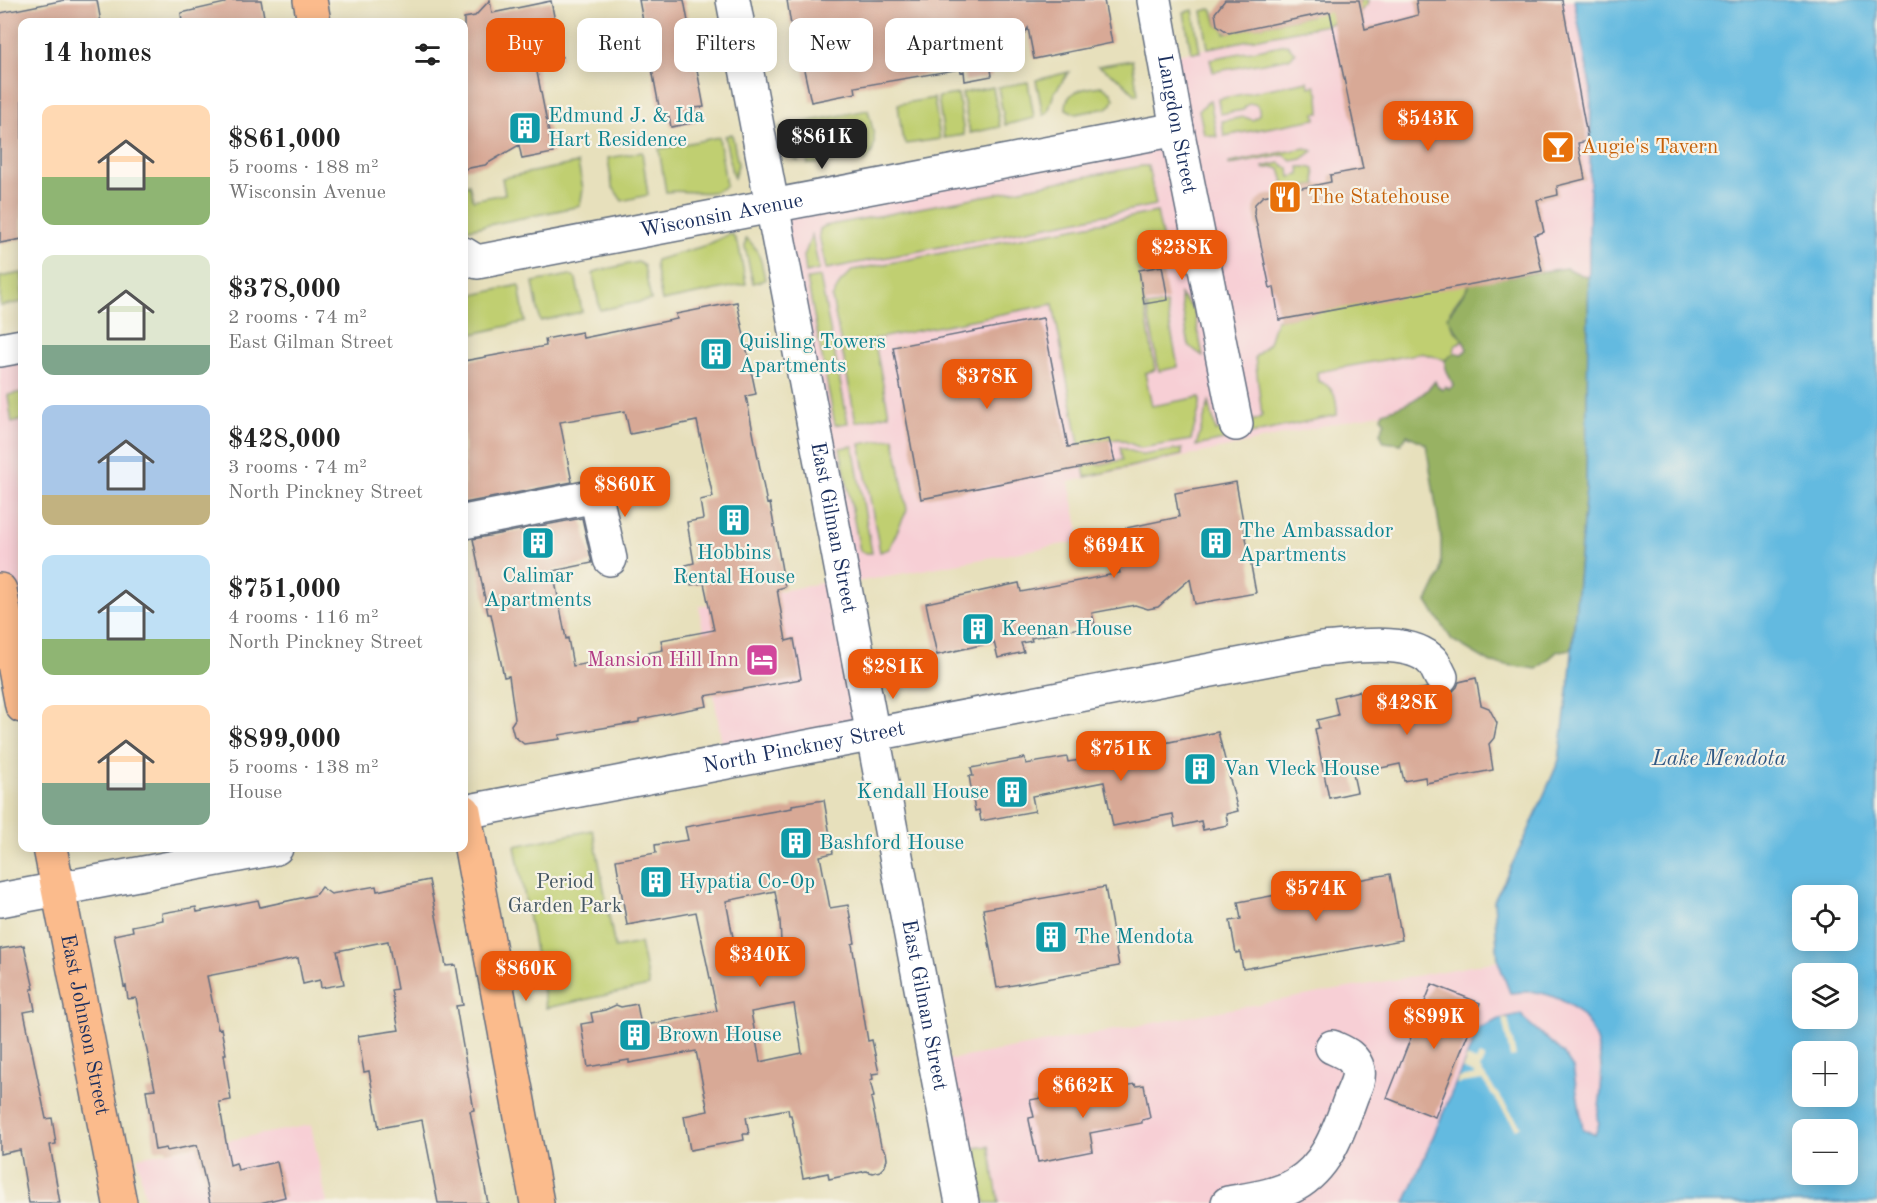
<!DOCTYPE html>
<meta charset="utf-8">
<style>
body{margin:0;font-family:"Old Standard TT",serif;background:#f2f2f2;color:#222;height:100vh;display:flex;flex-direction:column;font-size:22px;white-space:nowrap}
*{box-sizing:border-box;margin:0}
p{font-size:20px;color:#767676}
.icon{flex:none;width:33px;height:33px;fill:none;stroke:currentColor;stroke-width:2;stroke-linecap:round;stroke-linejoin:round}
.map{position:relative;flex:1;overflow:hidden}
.details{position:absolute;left:18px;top:18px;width:450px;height:834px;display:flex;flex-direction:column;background:#fff;border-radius:12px;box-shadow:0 3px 15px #0003}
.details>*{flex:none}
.guide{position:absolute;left:486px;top:18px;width:570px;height:54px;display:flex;gap:12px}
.controls{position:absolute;left:1792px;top:885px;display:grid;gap:12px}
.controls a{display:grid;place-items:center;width:66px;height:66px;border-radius:12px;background:#fff;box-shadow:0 3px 15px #0003;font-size:30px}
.price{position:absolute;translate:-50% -51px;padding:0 14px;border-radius:12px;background:#ea580c;color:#fff;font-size:20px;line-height:39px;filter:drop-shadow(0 2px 3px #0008)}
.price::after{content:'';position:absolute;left:50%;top:36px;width:18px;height:14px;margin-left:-9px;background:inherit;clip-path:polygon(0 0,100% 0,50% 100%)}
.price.on{background:#222;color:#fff}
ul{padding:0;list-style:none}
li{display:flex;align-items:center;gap:18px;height:150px;padding:0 24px}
li span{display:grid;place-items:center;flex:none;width:168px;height:120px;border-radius:12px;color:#555}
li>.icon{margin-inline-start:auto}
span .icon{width:72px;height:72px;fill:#fffc;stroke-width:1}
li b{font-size:26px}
h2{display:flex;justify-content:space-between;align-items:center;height:72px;padding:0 24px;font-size:26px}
.chip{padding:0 21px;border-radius:12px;background:#fff;box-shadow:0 3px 15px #0003;font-size:21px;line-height:54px}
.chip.on{background:#ea580c;color:#fff}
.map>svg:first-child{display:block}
.built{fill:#f7cfd5}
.green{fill:#c0cf71;stroke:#6e7f68;stroke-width:1.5}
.forest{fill:#98b263;stroke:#5a7060;stroke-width:1.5}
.water{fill:#63bae0;stroke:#3f749f;stroke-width:1.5;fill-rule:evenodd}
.pier{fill:#e7e0bc}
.building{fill:#d8a996;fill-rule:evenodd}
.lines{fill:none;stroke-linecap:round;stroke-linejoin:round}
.minor-casing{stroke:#626d7f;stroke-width:36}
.major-casing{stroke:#626d7f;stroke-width:36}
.minor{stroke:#fff;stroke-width:33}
.major{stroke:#fbbb8c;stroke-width:33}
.labels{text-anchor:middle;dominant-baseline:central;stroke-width:4.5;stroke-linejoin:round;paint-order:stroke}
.culture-label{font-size:21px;fill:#0d838f;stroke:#f7f3e8;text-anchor:start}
.street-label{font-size:21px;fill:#1b2f5e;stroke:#f7f3e8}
.food-label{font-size:21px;fill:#c56008;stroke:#f7f3e8;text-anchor:start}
.hotel-label{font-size:21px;fill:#b23c85;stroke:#f7f3e8;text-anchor:end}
.park-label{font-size:21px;fill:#445763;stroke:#f7f3e8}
.water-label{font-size:22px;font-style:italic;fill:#315985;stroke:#f7f3e8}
</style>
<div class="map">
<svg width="1877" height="1203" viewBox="0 0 1877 1203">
<rect width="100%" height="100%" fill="#f7f3e8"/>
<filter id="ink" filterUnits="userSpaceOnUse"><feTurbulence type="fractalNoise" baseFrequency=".0167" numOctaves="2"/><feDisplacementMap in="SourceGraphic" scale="12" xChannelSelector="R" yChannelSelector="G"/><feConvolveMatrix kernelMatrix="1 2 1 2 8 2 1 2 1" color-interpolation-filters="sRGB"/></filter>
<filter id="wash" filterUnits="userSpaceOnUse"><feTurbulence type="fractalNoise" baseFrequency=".008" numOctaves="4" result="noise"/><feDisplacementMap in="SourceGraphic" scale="24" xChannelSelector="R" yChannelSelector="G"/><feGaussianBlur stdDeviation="1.35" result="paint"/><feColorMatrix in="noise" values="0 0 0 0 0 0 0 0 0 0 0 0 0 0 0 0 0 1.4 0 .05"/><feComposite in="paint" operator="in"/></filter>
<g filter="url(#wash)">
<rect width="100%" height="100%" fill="#e7e0bc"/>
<path class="built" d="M1368,0H1574L1591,90L1588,368L1069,482L1081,541L845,584L873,733L725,763L699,606L843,579L773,206L1177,129L1166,56L1326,25L1367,5Z
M22,346V683L0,590V350Z
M1498,961L1511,993L1535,992L1558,998L1577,1010L1593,1029L1599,1053L1602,1092L1597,1118L1599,1122L1595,1135L1583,1129L1573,1068L1563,1053L1526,1021L1521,1014L1500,1019L1479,1029L1405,1203H962L936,1062Z
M311,1125L327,1203H146L137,1157Z"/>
<path class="green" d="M1359,0H1368L1367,5L1360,12L1326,25L1208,48L1202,11L1210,9L1213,11L1217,25L1224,29L1225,33L1310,16V13L1360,3Z
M1193,10L1200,52H1191L1184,12Z
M1287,44L1295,53L1290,58L1213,72L1210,59Z
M1132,60L1138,94L1136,95L1120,79L1098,66Z
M1069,72L1054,93L1048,112L1043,115L1036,80Z
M1308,81L1309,87L1315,86L1319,95L1320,113H1315L1316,119L1224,136L1222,121L1244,117L1253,120L1259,115C1261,103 1249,99 1243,110L1220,114L1218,99Z
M1028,82L1034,118L1005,125L998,87Z
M1101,86L1111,92L1114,99L1112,104L1107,108L1076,114L1066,109C1065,90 1085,88 1101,86Z
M993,87L1000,127L970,133L962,93Z
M958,94L964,135L944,138L938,97Z
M934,98L940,139L906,144L902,136L898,104Z
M1210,100L1217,137L1204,134L1199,110Z
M868,110C871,125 882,151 864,161L808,164L799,123Z
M791,124L798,161C784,154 782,142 779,127Z
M732,134L738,164L734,178L732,174L725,136Z
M719,137L726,186C708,199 687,188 666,192L659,149Z
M1305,148L1313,151L1302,159L1292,161L1284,155L1229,165V163Z
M642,152L648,195L622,201L612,186L608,158Z
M578,163L583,189L580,206L464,230V186L469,184L473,200L505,194L502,178Z
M1280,163L1289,169L1290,177L1300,175L1299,167H1308L1314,169L1316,185L1283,191L1282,183L1284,182L1280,169L1274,167L1264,169L1263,167Z
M1142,166H1148L1156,205L826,269L819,235L820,229L825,226Z
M1157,212L1168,265L1139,270L1155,370L1145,373L1152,406L1200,397V406L1191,440L1141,448L1119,439L1093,442L1098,465L1122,460L1120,447L1142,455L1182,449V455L1085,477L1053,304L874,339L889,414L856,422L832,298L840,283L853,270Z
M729,234L733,235L739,247L746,284L662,301L655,265L656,260L707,245Z
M812,235L819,270L806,273L804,256Z
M746,238C760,249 762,264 765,280L753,283L745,247Z
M638,262L644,266L651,300L600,310L593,274L597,271Z
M22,273V302L0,306V277Z
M570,275L576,279L582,312L540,321L533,282Z
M820,277L848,423L835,425L807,279Z
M1471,282L1450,311L1453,329L1464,340L1455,346L1454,353L1445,360L1422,353L1317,372L1318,381C1335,386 1337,400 1337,415L1196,446L1209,402L1216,431L1258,419L1262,416L1255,357L1269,343L1276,320Z
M519,285L525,322L464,336V297Z
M1180,295L1194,310L1203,356L1189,346Z
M1166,304L1178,367L1159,371L1147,307Z
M22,392V420L12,423L8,395Z
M894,438L907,510L889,549L880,552L860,444Z
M853,446L872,553H866L860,551L840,448Z
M593,830L615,948L640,943L649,986L546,1008L515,846Z
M989,1146L999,1203H985L975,1148Z"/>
<path class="forest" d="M1566,268L1589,278L1586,488L1572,649L1558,651L1537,669L1491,663L1452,640L1427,602L1441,573V537L1426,444L1407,435L1401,444L1384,442L1380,433L1385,422L1381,417L1383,412C1404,405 1421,400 1435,381L1437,386L1443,390L1445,386L1449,389L1453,386C1451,376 1444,371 1445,360L1454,353L1463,354L1467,349C1463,337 1453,328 1447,317L1471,282Z"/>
<path class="water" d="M1574,0H1877V1203H1405L1479,1028L1500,1019L1521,1014L1524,1019L1563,1053L1573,1068L1583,1129L1595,1135L1599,1123L1597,1118C1605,1079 1606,1028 1568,1004C1558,998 1546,993 1534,992C1526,991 1518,993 1510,993L1498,961L1494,901L1527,834L1559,760L1570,676L1586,488L1591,90ZM1803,896H1848V940H1803ZM1803,974H1848V1018H1803ZM1803,1052H1848V1096H1803ZM1803,1130H1848V1174H1803Z"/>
<path class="pier" d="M1502,1018H1508L1516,1056L1510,1057Z
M1479,1055L1485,1057L1480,1069L1521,1126L1516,1129L1482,1080L1456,1084L1458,1078L1476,1075L1462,1069L1467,1057L1476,1061Z"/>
<g id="blocks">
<path class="building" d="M65,0H97L101,22H22V239L0,243V13Z
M225,0H261L265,22H182L181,13L225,3Z
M490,0L492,13L551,1L562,57L535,62L553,153L522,159L519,145L485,165L464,169V18L475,16Z
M639,0H684L704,107L694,108L697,122L671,127L669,116L661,117Z
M787,0H1104L1112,43L1034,59L1028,28L1003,67L991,69L992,76L965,81L964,71L961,72L960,69L855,87L856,93L811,102L794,24L791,25Z
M1225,0H1359L1365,29L1418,15L1416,0H1562L1588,141L1578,143L1585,179L1557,186L1558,195L1537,200L1544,232L1534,235L1542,271L1279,320L1274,287L1270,288L1254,212L1255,204L1263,196L1331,182L1330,175L1363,169L1330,12L1229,33L1217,25L1215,13Z
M1162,266L1168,300L1144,304L1139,270Z
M737,302L756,394L746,396L767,504L770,503L785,587L777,589L786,641L794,639L801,679L705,696L707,706L639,719V722L559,735L560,739L524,744L514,736L511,725L515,719L509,676L504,677L491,614H488L473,539L582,518L592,563L553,571L566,639L568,638L573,666L603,661L604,668L650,661L648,653L663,650L661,640L714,630L704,583L691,585L686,565L694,563L687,522L703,519L700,500L713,497L697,421L630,434L625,411L560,422L572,482L464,503V361L546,346L545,339L582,332L583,338L677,319L676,314Z
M1043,318L1068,447L1109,439L1115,461L921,499L893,347Z
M1236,482L1256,593L1195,604L1190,579L1158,607L1148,609L1135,605L1092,613L1095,625L1031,638L1032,641L1021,643L1024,652L998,658L994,642L937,655L926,603L1019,583L1021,592L1120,573L1114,543L1128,540L1126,528L1179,517L1175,493Z
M1476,678L1481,705L1489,708L1497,723L1494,738L1489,744L1493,770L1426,783L1425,777L1404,781L1400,764L1395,765L1353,774L1357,792L1329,798L1315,729L1319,728L1317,720L1338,715L1334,697L1359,691L1361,700L1426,688L1432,693L1441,696L1451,693L1457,687L1459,682Z
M1218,732L1238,811L1226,814L1228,825L1203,830L1201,821L1175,827L1173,814L1113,826L1104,782L1032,796L1035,811L981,821L979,810L975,811L969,776H973L971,768L1025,758L1026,764L1067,757L1068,762L1112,755L1109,742L1137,736L1140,748Z
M824,800L833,853L820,856L830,908L848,905L855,943L852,944L868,1041L872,1040L879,1073L872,1074L873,1079L870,1080L874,1097L871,1098L881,1146L886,1152L887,1159L885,1166L880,1171L873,1173L866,1171L829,1179L828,1173L803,1178L791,1115H789L788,1109L746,1117L749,1134H743L744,1140L690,1150L684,1116L708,1111L696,1051L629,1063V1060L588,1067L581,1024L593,1022L591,1013L605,1010L616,1005L621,1007L637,1004L641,1026L717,1011L696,912L627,925L616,860L656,853L655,845L688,840L685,827L792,808V805ZM775,891L780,921L781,943L736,953L726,901ZM794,1004L802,1053L760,1062L751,1012Z
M1390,874L1402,940L1243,969L1240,952L1236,953L1230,921L1241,919L1238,902Z
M429,880L446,966L456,965L463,1005L456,1006L474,1110L470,1111L488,1203H438L422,1120L379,1128L369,1071L364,1072L358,1036L399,1030L391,990L397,989L388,941L337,951L344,984L321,988L320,980L303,984L298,958L207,976L218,1029L221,1028L226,1054H224L231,1100L219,1102L230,1165L236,1163L238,1170L277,1162L285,1197L260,1203H210L197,1145L167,1151L166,1148L155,1150L146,1090L155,1089L136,998L128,999L126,986L124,987L114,935L133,931L132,926L163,920L162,913L196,907L197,912L258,900L260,907L315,895L321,887L331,894L376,886L377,891Z
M1105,887L1119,966L997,988L983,909Z
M24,945L34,989H31L35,1010L24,1012L46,1119L52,1118L56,1144L50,1145L60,1203H29L20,1150L0,1154V949Z
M1432,984L1480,1003L1435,1117L1387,1098Z
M1135,1084L1136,1086L1144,1085L1150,1118L1142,1120V1123L1090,1133L1093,1151L1038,1162L1029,1120V1118L1034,1117L1030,1100L1084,1090L1085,1093Z"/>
</g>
</g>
<g filter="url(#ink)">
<use href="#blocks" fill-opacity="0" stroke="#626d7f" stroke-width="1.5"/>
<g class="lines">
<defs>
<g id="minor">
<path id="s1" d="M733,0L962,1203"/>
<path id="s2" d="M1154,0L1177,129L1236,424"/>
<path id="s3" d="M464,254L477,262L1177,129"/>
<path d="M0,350L22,346"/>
<path d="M464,522L596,496L610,559"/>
<path id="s4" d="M464,812L1322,649C1352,647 1410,637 1432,661C1436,665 1438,672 1441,677"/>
<path d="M0,900L276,848"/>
<path d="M1228,1203C1250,1199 1276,1196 1295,1185C1328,1166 1339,1130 1351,1097C1354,1089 1360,1079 1358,1070C1355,1056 1343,1052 1332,1047"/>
</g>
<g id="major">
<path d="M310,0L314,22"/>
<path d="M0,590L22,706"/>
<path d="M464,811L537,1203"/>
<path id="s5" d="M50,848L120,1203"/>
</g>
</defs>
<use href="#minor" class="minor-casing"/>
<use href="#major" class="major-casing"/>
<use href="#minor" class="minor"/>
<use href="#major" class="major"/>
</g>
</g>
<defs>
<symbol id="building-square" viewBox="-11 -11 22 22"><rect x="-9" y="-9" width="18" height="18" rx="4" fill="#0f9aa8" stroke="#f7f3e8"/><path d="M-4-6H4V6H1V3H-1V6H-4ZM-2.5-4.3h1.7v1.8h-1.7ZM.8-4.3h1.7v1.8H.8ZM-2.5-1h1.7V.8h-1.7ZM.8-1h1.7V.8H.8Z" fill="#fff"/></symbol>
<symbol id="bar-square" viewBox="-11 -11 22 22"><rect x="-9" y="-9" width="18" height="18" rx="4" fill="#e8710a" stroke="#f7f3e8"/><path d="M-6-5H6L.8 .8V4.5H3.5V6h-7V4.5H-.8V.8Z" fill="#fff"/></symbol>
<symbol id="restaurant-square" viewBox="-11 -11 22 22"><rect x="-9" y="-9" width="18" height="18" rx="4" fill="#e8710a" stroke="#f7f3e8"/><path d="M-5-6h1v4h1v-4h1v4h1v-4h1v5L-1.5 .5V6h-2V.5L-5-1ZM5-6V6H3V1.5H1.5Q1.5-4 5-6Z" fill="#fff"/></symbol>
<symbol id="hotel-square" viewBox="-11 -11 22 22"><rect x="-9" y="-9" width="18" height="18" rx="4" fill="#d1479c" stroke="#f7f3e8"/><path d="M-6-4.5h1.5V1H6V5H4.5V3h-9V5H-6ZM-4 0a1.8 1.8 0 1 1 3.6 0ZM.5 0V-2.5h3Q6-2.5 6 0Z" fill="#fff"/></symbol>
</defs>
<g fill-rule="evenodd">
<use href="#building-square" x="506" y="109" width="38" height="38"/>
<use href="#bar-square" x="1539" y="128" width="38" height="38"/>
<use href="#restaurant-square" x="1266" y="178" width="38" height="38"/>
<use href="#building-square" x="697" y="335" width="38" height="38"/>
<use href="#building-square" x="715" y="501" width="38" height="38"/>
<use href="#building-square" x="519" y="524" width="38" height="38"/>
<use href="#building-square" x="1197" y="524" width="38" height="38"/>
<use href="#building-square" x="959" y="610" width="38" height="38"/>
<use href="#hotel-square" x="743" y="641" width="38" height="38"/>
<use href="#building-square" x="1181" y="750" width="38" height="38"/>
<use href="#building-square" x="993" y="773" width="38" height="38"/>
<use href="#building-square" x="777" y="824" width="38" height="38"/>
<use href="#building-square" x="637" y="863" width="38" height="38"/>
<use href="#building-square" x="1032" y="918" width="38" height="38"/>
<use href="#building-square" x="616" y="1016" width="38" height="38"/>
</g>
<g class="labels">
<g class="culture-label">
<text x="548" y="116">Edmund J. &amp; Ida<tspan x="548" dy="24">Hart Residence</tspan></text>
<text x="739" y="342">Quisling Towers<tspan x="739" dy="24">Apartments</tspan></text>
<text x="1239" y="531">The Ambassador<tspan x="1239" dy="24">Apartments</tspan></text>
<text x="734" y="553" text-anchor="middle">Hobbins<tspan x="734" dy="24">Rental House</tspan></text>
<text x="538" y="576" text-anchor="middle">Calimar<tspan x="538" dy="24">Apartments</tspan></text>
<text x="1001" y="629">Keenan House</text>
<text x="1223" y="769">Van Vleck House</text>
<text x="989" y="792" text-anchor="end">Kendall House</text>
<text x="819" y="843">Bashford House</text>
<text x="679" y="882">Hypatia Co-Op</text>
<text x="1074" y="937">The Mendota</text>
<text x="658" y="1035">Brown House</text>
</g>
<g class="street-label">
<text stroke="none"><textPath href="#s2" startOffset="126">Langdon Street</textPath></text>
<text stroke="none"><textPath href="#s3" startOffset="264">Wisconsin Avenue</textPath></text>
<text stroke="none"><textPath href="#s1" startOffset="537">East Gilman Street</textPath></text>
<text stroke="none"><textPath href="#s4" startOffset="346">North Pinckney Street</textPath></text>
<text stroke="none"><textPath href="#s1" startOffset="1023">East Gilman Street</textPath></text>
<text stroke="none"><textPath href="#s5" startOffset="180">East Johnson Street</textPath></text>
</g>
<g class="food-label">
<text x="1581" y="147">Augie's Tavern</text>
<text x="1308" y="197">The Statehouse</text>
</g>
<g class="hotel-label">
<text x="739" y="660">Mansion Hill Inn</text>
</g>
<g class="park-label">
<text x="565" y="882">Period<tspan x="565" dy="24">Garden Park</tspan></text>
</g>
<g class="water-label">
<text x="1719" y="759">Lake Mendota</text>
</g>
</g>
</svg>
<div class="controls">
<a><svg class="icon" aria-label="locate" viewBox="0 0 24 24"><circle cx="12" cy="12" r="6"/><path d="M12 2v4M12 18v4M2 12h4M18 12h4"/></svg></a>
<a><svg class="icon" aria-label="layers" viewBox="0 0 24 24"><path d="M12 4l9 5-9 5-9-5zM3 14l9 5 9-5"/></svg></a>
<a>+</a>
<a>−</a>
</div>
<b class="price" style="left:1428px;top:152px">$543K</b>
<b class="price on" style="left:822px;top:170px">$861K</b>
<b class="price" style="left:1182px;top:281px">$238K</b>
<b class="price" style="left:987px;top:410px">$378K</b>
<b class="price" style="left:625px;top:518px">$860K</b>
<b class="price" style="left:1114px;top:579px">$694K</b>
<b class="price" style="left:893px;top:700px">$281K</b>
<b class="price" style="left:1407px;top:736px">$428K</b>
<b class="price" style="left:1121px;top:782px">$751K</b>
<b class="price" style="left:1316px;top:922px">$574K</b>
<b class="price" style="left:760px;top:988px">$340K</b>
<b class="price" style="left:526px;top:1002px">$860K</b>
<b class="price" style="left:1434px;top:1050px">$899K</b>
<b class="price" style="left:1083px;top:1119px">$662K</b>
<div class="guide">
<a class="chip on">Buy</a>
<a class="chip">Rent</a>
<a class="chip">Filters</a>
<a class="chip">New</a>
<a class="chip">Apartment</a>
</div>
<section class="details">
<h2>14 homes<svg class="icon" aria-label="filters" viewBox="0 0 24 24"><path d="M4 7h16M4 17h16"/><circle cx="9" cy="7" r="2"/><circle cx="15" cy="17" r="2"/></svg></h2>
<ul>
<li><span style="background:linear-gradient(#ffd9b3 60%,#8fb573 0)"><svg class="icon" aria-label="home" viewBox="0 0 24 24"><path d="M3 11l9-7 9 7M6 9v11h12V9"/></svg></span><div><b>$861,000</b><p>5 rooms · 188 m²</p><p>Wisconsin Avenue</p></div></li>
<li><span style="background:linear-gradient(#dfe7d0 75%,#7fa58c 0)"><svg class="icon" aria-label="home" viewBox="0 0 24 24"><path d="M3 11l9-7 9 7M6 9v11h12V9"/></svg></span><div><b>$378,000</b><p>2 rooms · 74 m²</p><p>East Gilman Street</p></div></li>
<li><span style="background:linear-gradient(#a9c7e8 75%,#c2b280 0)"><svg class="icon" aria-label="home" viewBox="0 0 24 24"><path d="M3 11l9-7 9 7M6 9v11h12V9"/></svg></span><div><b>$428,000</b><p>3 rooms · 74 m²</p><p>North Pinckney Street</p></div></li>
<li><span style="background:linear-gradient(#bfe0f5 70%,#8fb573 0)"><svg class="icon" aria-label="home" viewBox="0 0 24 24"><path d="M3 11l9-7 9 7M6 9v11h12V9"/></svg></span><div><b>$751,000</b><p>4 rooms · 116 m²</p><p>North Pinckney Street</p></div></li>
<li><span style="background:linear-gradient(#ffd9b3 65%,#7fa58c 0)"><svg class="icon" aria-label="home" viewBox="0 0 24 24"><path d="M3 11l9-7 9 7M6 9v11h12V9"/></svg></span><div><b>$899,000</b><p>5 rooms · 138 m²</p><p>House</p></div></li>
</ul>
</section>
</div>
